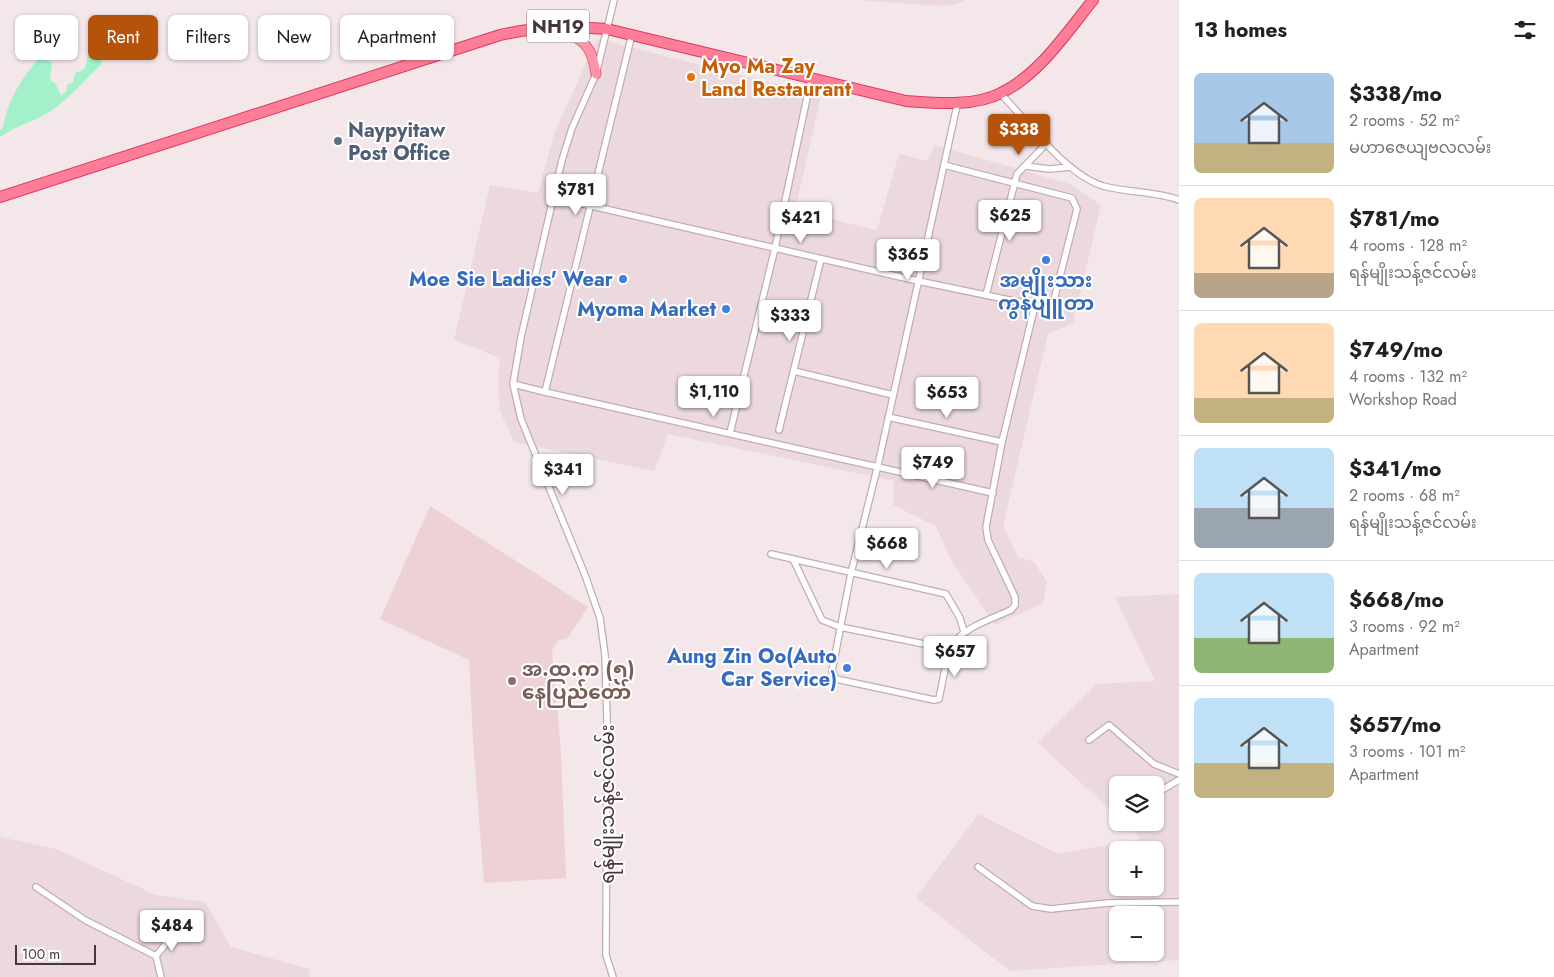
<!DOCTYPE html>
<meta charset="utf-8">
<style>
body{margin:0;font-family:Jost,"Noto Sans Myanmar",sans-serif;background:#f2f2f2;color:#202124;height:100vh;display:flex;flex-direction:column;font-size:19px;white-space:nowrap}
*{box-sizing:border-box;margin:0}
p{font-size:16px;color:#757577}
.icon{flex:none;width:28px;height:28px;fill:none;stroke:currentColor;stroke-width:2;stroke-linecap:round;stroke-linejoin:round}
.map{position:relative;flex:1;overflow:hidden}
.sheet{display:flex;flex-direction:column;background:#fff;width:375px}
.sheet>*{flex:none}
.top-card{position:absolute;left:15px;top:15px;width:475px;height:45px;display:flex;gap:10px}
.fabs{position:absolute;left:1109px;top:776px;display:grid;gap:10px}
.fabs a{display:grid;place-items:center;width:55px;height:55px;border-radius:8px;background:#fff;box-shadow:0 1px 4px #0004;font-size:25px}
.scale{position:absolute;left:15px;bottom:12px;width:81px;box-sizing:border-box;padding-left:5px;border:2px solid #47363a;border-top:0;font-size:14px;line-height:18px;white-space:nowrap;color:#47363a;-webkit-text-stroke:4px #fff;paint-order:stroke}
.price{position:absolute;translate:-50% -42px;padding:0 11px;border-radius:5px;background:#fff;color:#222;font-size:16px;line-height:32px;filter:drop-shadow(0 1px 2px #0008)}
.price::after{content:'';position:absolute;left:50%;top:30px;width:15px;height:11px;margin-left:-8px;background:inherit;clip-path:polygon(0 0,100% 0,50% 100%)}
.price.on{background:#b45309;color:#fff}
ul{padding:0;list-style:none}
li{display:flex;align-items:center;gap:15px;height:125px;padding:0 15px}
li+li{border-top:1px solid #e0e0e0}
li span{display:grid;place-items:center;flex:none;width:140px;height:100px;border-radius:8px;color:#555}
li>.icon{margin-inline-start:auto}
span .icon{width:60px;height:60px;fill:#fffc;stroke-width:1}
li b{font-size:21px}
h2{display:flex;justify-content:space-between;align-items:center;height:60px;padding:0 15px;font-size:21px}
.chip{padding:0 18px;border-radius:8px;background:#fff;box-shadow:0 1px 4px #0004;font-size:18px;line-height:45px}
.chip.on{background:#b45309;color:#fff}
main{display:flex;flex:1;min-height:0}
.map>svg:first-child{display:block}
.residential{fill:#ebd9dd;fill-rule:evenodd}
.education{fill:#edd1d5}
.water{fill:#a3f1cb}
.lines{fill:none;stroke-linecap:round;stroke-linejoin:round}
.minor-casing{stroke:#c2acb1;stroke-width:8}
.primary-casing{stroke:#e4647c;stroke-width:11}
.trunk-casing{stroke:#de3661;stroke-width:12}
.minor{stroke:#fff;stroke-width:5.5}
.primary{stroke:#ff95a7;stroke-width:9}
.trunk{stroke:#fe7e98;stroke-width:10}
.food-dot{fill:#e8710a;stroke:#fff;stroke-width:2}
.service-dot{fill:#5c6f8a;stroke:#fff;stroke-width:2}
.shop-dot{fill:#3f7fe0;stroke:#fff;stroke-width:2}
.education-dot{fill:#8d6e63;stroke:#fff;stroke-width:2}
.labels{text-anchor:middle;dominant-baseline:central;stroke-width:4;stroke-linejoin:round;paint-order:stroke}
.shield{fill:#fff;stroke:#7e7275;stroke-width:1}
.shield-label{font-size:19px;font-weight:bold;fill:#47363a}
.food-label{font-size:20px;font-weight:bold;fill:#c56008;stroke:#fff;text-anchor:start}
.service-label{font-size:20px;font-weight:bold;fill:#4e5e75;stroke:#fff;text-anchor:start}
.shop-label{font-size:20px;font-weight:bold;fill:#366cbe;stroke:#fff;text-anchor:end}
.education-label{font-size:20px;font-weight:bold;fill:#785e54;stroke:#fff;text-anchor:start}
.street-label{font-size:20px;fill:#47363a;stroke:#fff}
</style>
<main>
<div class="map">
<svg width="1179" height="977" viewBox="0 0 1179 977">
<rect width="100%" height="100%" fill="#f3e7e9"/>
<path class="residential" d="M858,0H965L957,4L940,6Z
M597,39L821,95L795,211L877,230L899,154L927,161L935,145L1070,184L1101,205L1073,323L1048,334L1003,526L1018,557L1034,562L1047,582L1043,603L995,625L951,560L936,526L893,505L894,481L668,434L654,471L514,442L500,411L498,382L500,358L454,340L490,185L538,193L554,134Z
M1179,594V960L1010,971L916,898L978,814L1058,854L1141,839L1124,823L1155,822V785H1118L1117,816L1038,743L1097,684L1155,681L1115,597ZM1118,850H1155V888H1118ZM1118,915H1155V952H1118Z
M0,837L56,849L156,895L205,902L231,947L309,969L310,977H0Z"/>
<path class="education" d="M430,506L588,607L567,639L558,640L552,650L561,752L566,878L484,883L473,740L469,660L380,619Z"/>
<path class="water" d="M94,50L102,53L101,64C84,81 69,99 49,112C33,122 15,126 0,137V130L3,128C8,98 23,76 42,55L52,63L50,80L55,83L61,96L66,91L68,84L73,83L75,73C85,70 87,67 87,57Z"/>
<g class="lines">
<defs>
<path id="minor" d="M1001,94C1028,122 1065,174 1103,186C1128,193 1155,191 1179,200
M1025,166L1050,169L1071,167
M553,197L918,281L1043,307L1053,304L1077,209L1072,198L944,165
M986,295L1017,174L1047,143
M794,371L893,395
M513,384L545,392L632,34
M545,392L993,493
M888,417L1002,442
M779,430L821,259
M730,433L775,248L811,79
M771,554L946,594L960,618L964,632
M793,559L822,620L840,627L949,649L939,699L934,700L836,679L832,671L851,573L878,465L958,101
M949,649C961,628 989,620 1011,610L1015,605V597L988,540L986,527L1002,442L1035,305
M1089,740L1109,725L1154,764L1179,774
M1160,791L1179,780
M978,867L1032,906L1051,909L1108,903L1179,902
M36,887L85,920L156,956L161,977
M156,956L172,936
M613,977L606,955L607,719L605,655L600,618L585,575L521,419L513,384L521,337L562,160L572,128L596,74L614,0"/>
<path id="primary" d="M553,30C581,37 592,43 596,74"/>
<path id="trunk" d="M0,197L500,35C540,26 567,26 607,29L906,101C936,103 974,107 1001,93C1040,74 1067,32 1093,0"/>
</defs>
<use href="#minor" class="minor-casing"/>
<use href="#primary" class="primary-casing"/>
<use href="#trunk" class="trunk-casing"/>
<use href="#minor" class="minor"/>
<use href="#primary" class="primary"/>
<use href="#trunk" class="trunk"/>
</g>
<circle class="food-dot" cx="691" cy="77" r="5"/>
<circle class="service-dot" cx="338" cy="141" r="5"/>
<g class="shop-dot">
<circle cx="1046" cy="260" r="5"/>
<circle cx="623" cy="279" r="5"/>
<circle cx="726" cy="309" r="5"/>
<circle cx="847" cy="668" r="5"/>
</g>
<circle class="education-dot" cx="512" cy="681" r="5"/>
<g class="labels">
<rect class="shield" x="527" y="9.5" width="62" height="33" rx="4"/>
<g class="shield-label">
<text x="558" y="26">NH19</text>
</g>
<g class="food-label">
<text x="701" y="66">Myo Ma Zay<tspan x="701" dy="23">Land Restaurant</tspan></text>
</g>
<g class="service-label">
<text x="348" y="130">Naypyitaw<tspan x="348" dy="23">Post Office</tspan></text>
</g>
<g class="shop-label">
<text x="613" y="279">Moe Sie Ladies' Wear</text>
<text x="1046" y="280" text-anchor="middle">အမျိုးသား<tspan x="1046" dy="23">ကွန်ပျူတာ</tspan></text>
<text x="716" y="309">Myoma Market</text>
<text x="837" y="656">Aung Zin Oo(Auto<tspan x="837" dy="23">Car Service)</tspan></text>
</g>
<g class="education-label">
<text x="522" y="669">အ.ထ.က (၅)<tspan x="522" dy="23">နေပြည်တော်</tspan></text>
</g>
<g class="street-label">
<text transform="translate(607 804) rotate(-90)">ရန်မျိုးသန့်ဇင်လမ်း</text>
</g>
</g>
</svg>
<div class="fabs">
<a><svg class="icon" aria-label="layers" viewBox="0 0 24 24"><path d="M12 4l9 5-9 5-9-5zM3 14l9 5 9-5"/></svg></a>
<a>+</a>
<a>−</a>
</div>
<div class="scale">100 m</div>
<b class="price on" style="left:1019px;top:156px">$338</b>
<b class="price" style="left:576px;top:216px">$781</b>
<b class="price" style="left:1010px;top:242px">$625</b>
<b class="price" style="left:801px;top:244px">$421</b>
<b class="price" style="left:908px;top:281px">$365</b>
<b class="price" style="left:790px;top:342px">$333</b>
<b class="price" style="left:714px;top:418px">$1,110</b>
<b class="price" style="left:947px;top:419px">$653</b>
<b class="price" style="left:933px;top:489px">$749</b>
<b class="price" style="left:563px;top:496px">$341</b>
<b class="price" style="left:887px;top:570px">$668</b>
<b class="price" style="left:955px;top:678px">$657</b>
<b class="price" style="left:172px;top:952px">$484</b>
<div class="top-card">
<a class="chip">Buy</a>
<a class="chip on">Rent</a>
<a class="chip">Filters</a>
<a class="chip">New</a>
<a class="chip">Apartment</a>
</div>
</div>
<section class="sheet">
<h2>13 homes<svg class="icon" aria-label="filters" viewBox="0 0 24 24"><path d="M4 7h16M4 17h16"/><circle cx="9" cy="7" r="2"/><circle cx="15" cy="17" r="2"/></svg></h2>
<ul>
<li><span style="background:linear-gradient(#a9c7e8 70%,#c2b280 0)"><svg class="icon" aria-label="home" viewBox="0 0 24 24"><path d="M3 11l9-7 9 7M6 9v11h12V9"/></svg></span><div><b>$338/mo</b><p>2 rooms · 52 m²</p><p>မဟာဇေယျဗလလမ်း</p></div></li>
<li><span style="background:linear-gradient(#ffd9b3 75%,#b9a48a 0)"><svg class="icon" aria-label="home" viewBox="0 0 24 24"><path d="M3 11l9-7 9 7M6 9v11h12V9"/></svg></span><div><b>$781/mo</b><p>4 rooms · 128 m²</p><p>ရန်မျိုးသန့်ဇင်လမ်း</p></div></li>
<li><span style="background:linear-gradient(#ffd9b3 75%,#c2b280 0)"><svg class="icon" aria-label="home" viewBox="0 0 24 24"><path d="M3 11l9-7 9 7M6 9v11h12V9"/></svg></span><div><b>$749/mo</b><p>4 rooms · 132 m²</p><p>Workshop Road</p></div></li>
<li><span style="background:linear-gradient(#bfe0f5 60%,#9aa5b1 0)"><svg class="icon" aria-label="home" viewBox="0 0 24 24"><path d="M3 11l9-7 9 7M6 9v11h12V9"/></svg></span><div><b>$341/mo</b><p>2 rooms · 68 m²</p><p>ရန်မျိုးသန့်ဇင်လမ်း</p></div></li>
<li><span style="background:linear-gradient(#bfe0f5 65%,#8fb573 0)"><svg class="icon" aria-label="home" viewBox="0 0 24 24"><path d="M3 11l9-7 9 7M6 9v11h12V9"/></svg></span><div><b>$668/mo</b><p>3 rooms · 92 m²</p><p>Apartment</p></div></li>
<li><span style="background:linear-gradient(#bfe0f5 65%,#c2b280 0)"><svg class="icon" aria-label="home" viewBox="0 0 24 24"><path d="M3 11l9-7 9 7M6 9v11h12V9"/></svg></span><div><b>$657/mo</b><p>3 rooms · 101 m²</p><p>Apartment</p></div></li>
</ul>
</section>
</main>
